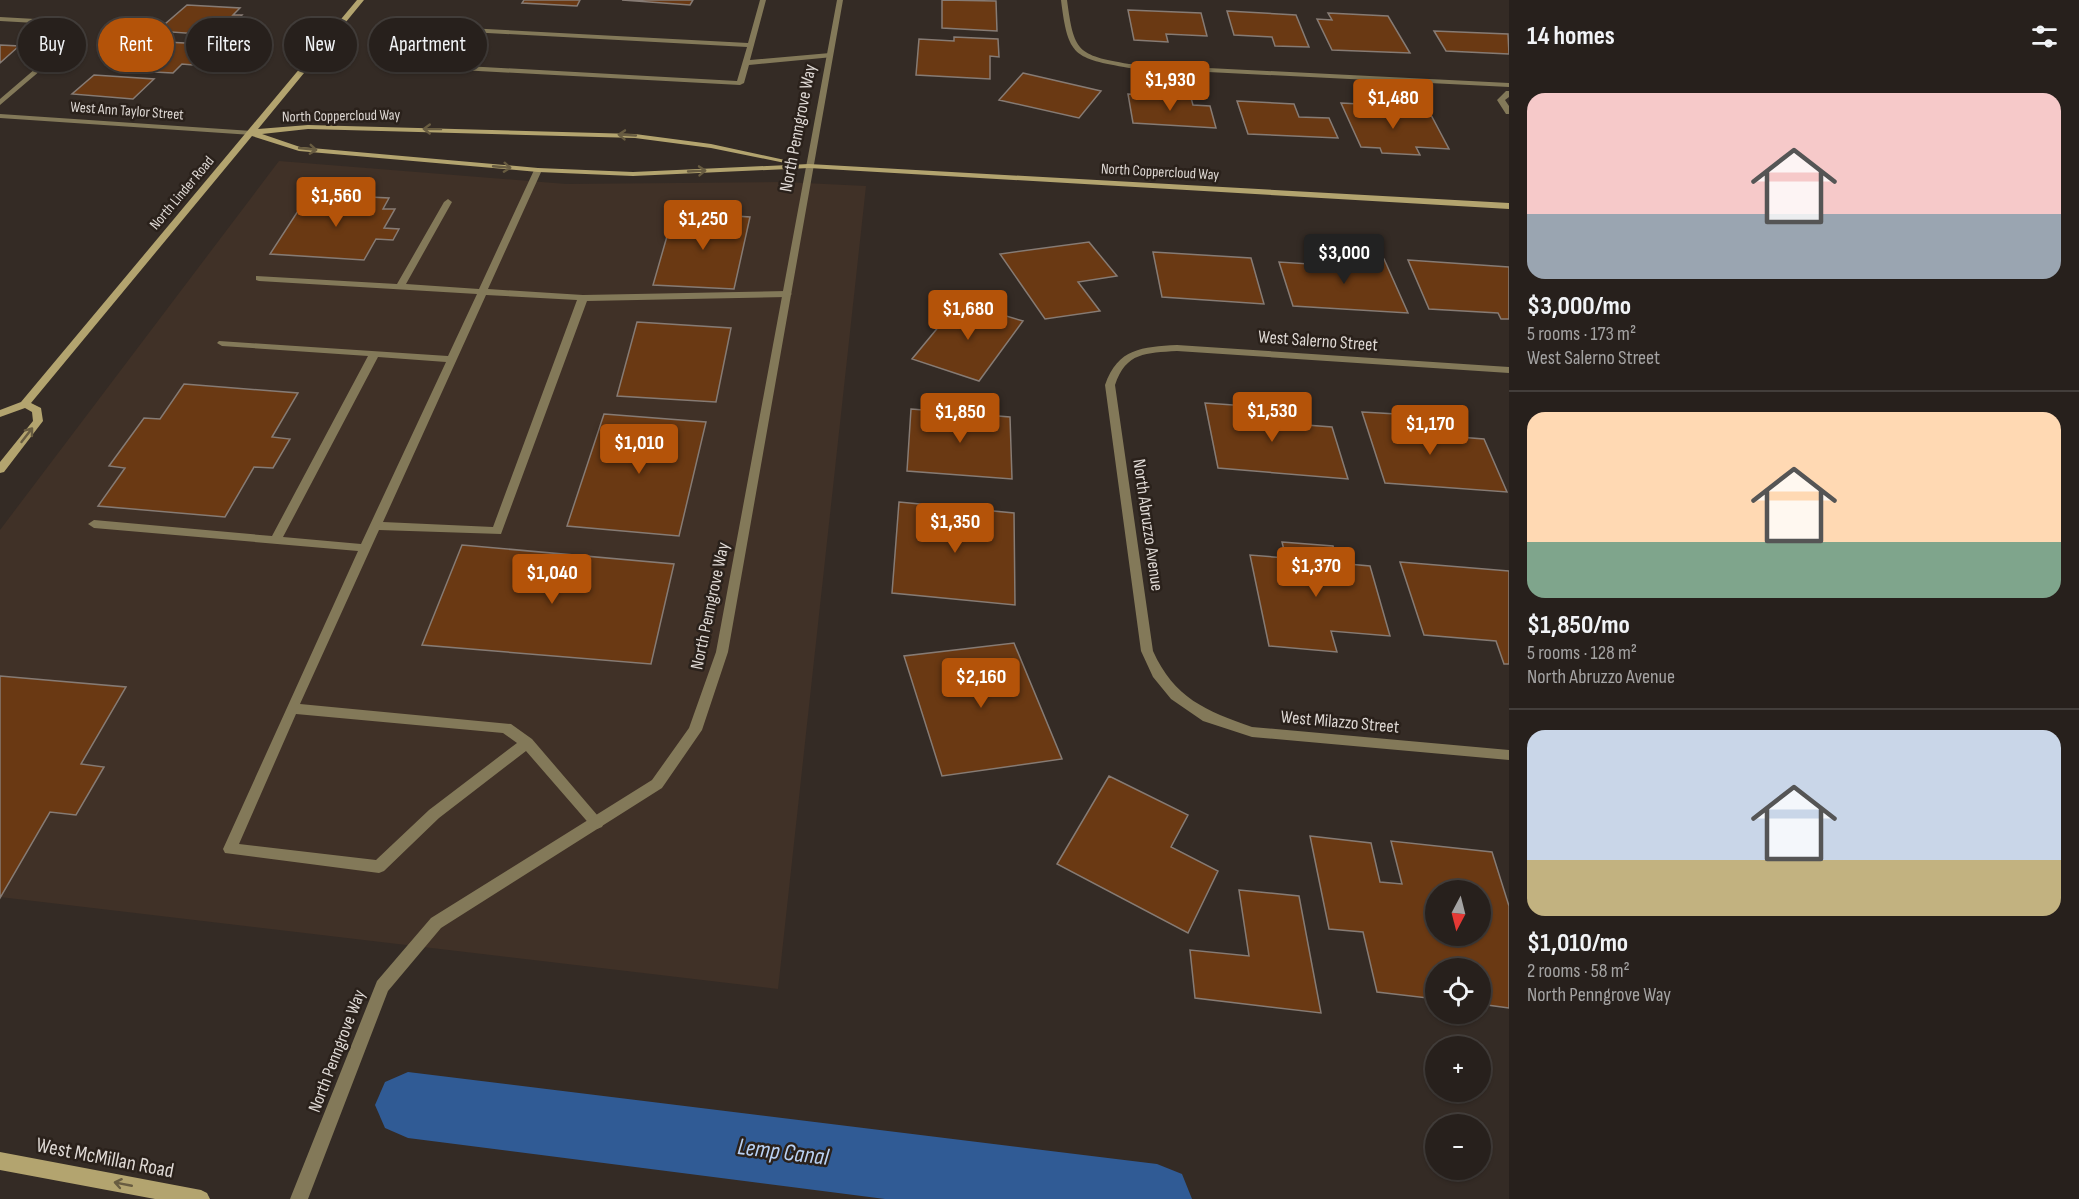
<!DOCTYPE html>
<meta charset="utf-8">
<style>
body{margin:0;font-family:"Sofia Sans Condensed",sans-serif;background:#332d29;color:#f1f3f6;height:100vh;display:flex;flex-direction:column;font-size:22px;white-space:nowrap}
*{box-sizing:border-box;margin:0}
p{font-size:20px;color:#a4a3a3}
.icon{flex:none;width:33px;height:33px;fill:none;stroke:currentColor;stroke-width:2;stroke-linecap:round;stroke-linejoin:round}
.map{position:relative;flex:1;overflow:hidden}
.panel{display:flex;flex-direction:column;background:#27201c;width:570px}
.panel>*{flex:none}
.hud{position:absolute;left:18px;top:18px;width:570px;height:54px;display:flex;gap:12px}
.needle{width:39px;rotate:187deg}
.fabs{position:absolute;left:1425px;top:880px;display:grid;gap:12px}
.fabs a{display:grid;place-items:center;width:66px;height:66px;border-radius:50%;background:#27201c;box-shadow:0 2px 4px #0004,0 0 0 2px #433e3b;font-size:30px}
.price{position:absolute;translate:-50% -51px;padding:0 14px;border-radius:6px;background:#b45309;color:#fff;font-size:20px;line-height:39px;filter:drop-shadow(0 2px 3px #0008)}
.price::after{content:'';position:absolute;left:50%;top:36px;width:18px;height:14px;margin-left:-9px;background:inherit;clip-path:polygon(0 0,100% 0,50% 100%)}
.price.active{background:#222;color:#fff}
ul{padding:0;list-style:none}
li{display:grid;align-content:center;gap:12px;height:318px;padding:0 18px}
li+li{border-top:2px solid #433e3b}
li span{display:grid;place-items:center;height:186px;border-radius:18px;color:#555}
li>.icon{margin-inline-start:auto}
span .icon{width:108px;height:108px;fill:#fffc;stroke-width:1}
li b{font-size:26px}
h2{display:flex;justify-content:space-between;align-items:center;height:72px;padding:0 18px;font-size:26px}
.tag{padding:0 21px;border-radius:27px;background:#27201c;box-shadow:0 2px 4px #0004,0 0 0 2px #433e3b;font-size:21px;line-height:54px}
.tag.active{background:#b45309;color:#fff}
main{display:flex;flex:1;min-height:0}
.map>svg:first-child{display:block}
.built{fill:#403127}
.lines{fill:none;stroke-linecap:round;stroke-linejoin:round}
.canal{fill:#305b95;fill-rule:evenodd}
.building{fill:#6a3913;stroke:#867b74;stroke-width:1.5;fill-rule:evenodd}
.lane{fill:#837959;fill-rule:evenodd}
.street{fill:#837959;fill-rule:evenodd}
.secondary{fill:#b3a46f;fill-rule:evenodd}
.oneway{stroke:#685c41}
.labels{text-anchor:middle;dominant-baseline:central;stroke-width:5;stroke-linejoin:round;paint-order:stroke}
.far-street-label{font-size:15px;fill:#dfd9d5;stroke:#2a211b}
.street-label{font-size:18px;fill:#dfd9d5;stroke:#2a211b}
.near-street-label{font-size:21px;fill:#dfd9d5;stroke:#2a211b}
.near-water-label{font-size:24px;font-style:italic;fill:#bad2f4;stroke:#2a211b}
</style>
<main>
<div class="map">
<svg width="1509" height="1199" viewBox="0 0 1509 1199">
<rect width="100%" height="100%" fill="#342b25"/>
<path class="built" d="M279,161L566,184L784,182L866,186L778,989L0,897V530Z"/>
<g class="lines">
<path class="canal" d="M408,1072L1157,1164L1182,1174L1192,1199H885L408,1138L385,1128L375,1105L385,1082Z"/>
</g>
<path class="building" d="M524,0H580L577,6L522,3Z
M622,0H693L690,5Z
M942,0L996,1L997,31L942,28Z
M187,5L240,8L233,15H242L231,27L221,26L213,35L157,31Z
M1128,10L1201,13L1207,36L1166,34L1168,42L1134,40Z
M1227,11L1296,15L1309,47L1275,46L1272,37L1234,35Z
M1328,13L1388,16L1410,53L1332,50L1317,19L1332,20Z
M1434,31L1508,34L1509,54L1446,51Z
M954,37L998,39L999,57L990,56V79L916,75L919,39L954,41Z
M147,41L203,44L195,52H205L193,65L182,64L173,73L117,70Z
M0,45L19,46L0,63Z
M1023,73L1101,91L1079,118L999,100Z
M94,75L154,79L133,99L72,94Z
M1128,94L1191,98L1193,105L1210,106L1216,128L1133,123Z
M1237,101L1294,104L1299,117L1329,118L1338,138L1248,134Z
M1341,103L1378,105L1381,113L1431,115L1449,149L1416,147L1420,155L1382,153L1380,148L1361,147Z
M309,194L389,198L383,209H395L384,228L399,229L393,240L376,239L364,260L270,254Z
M674,212L750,217L734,289L653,285Z
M1089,242L1117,276L1078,282L1100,311L1045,319L1000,254Z
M1153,252L1251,258L1264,304L1162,297Z
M1321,255L1384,259L1408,313L1293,306L1279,262L1325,265Z
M1408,260L1509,267V319H1501L1498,313L1429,309Z
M959,302L1023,321L979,381L912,359Z
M637,322L731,328L716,402L617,396Z
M184,384L298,393L272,437L290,439L273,468L254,467L225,517L98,506L125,468L109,466L144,418L160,419Z
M1205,403L1276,408L1280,423L1332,427L1348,479L1218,468Z
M911,409L1010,417L1012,479L907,471Z
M1362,412L1414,415L1421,434L1484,439L1507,492L1385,483Z
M604,414L706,422L679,536L567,526Z
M899,502L1014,513L1015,605L892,593Z
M1282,542L1333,546L1337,563L1370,566L1390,636L1331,631L1337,652L1269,646L1250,555L1286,558Z
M462,545L674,564L651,664L422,645Z
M1400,562L1509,571V664H1504L1496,641L1424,635Z
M1014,643L1062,759L942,776L904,656Z
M0,676L126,687L81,764L104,767L76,815L50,812L0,898Z
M1109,776L1188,815L1171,847L1218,871L1188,933L1057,864Z
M1310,836L1371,843L1380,882L1402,884L1391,841L1492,852L1509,906V1008L1480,1004V969H1436V999L1377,992L1363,932L1329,929ZM1436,891H1480V936H1436Z
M1239,890L1299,896L1321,1013L1195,998L1190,950L1249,956Z"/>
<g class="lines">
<path class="lane" d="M760,0H766L750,60L830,53H833V57L749,65L744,83L740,85L424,68L420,66L447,28L449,27L748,43ZM451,31L747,47L737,81L429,64Z
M535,168L542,170L488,289L583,295L787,291L792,294L787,297L587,301L501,534L379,530L300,704L511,724L532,739L604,823L602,827L597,829L592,827L526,751L439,818L384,871L379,873L225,853L223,849L358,551L94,528L88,524L94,520L272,536L368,356L222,346L217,343L219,341L448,356L477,294L259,281L256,280V276L397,284L444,202L448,199L452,202L406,284L479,289ZM486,295L577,300L493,527L383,522ZM378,357L446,362L361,544L283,537ZM296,714L503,733L517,743L429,810L376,860L239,844Z"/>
<path class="street" d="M837,0H843L728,652L702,730L662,788L441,928L388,991L308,1199H290L377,981L431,918L652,780L689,728L716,652Z
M1061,0H1067C1074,52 1077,55 1129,64L1509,83V87L1129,68C1074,58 1068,57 1061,0Z
M0,17L53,20L73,26L75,36L68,47L0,105V99L63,45L69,36L68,28L53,24L0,21Z
M1506,91H1509V97L1505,100L1509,106V114H1506L1497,100Z
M0,114L252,131L256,133L252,135L0,118Z
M1177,345L1509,367V373L1177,351C1146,353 1126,352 1115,385L1153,651C1174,698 1206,711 1252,727L1509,750V760L1252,737L1203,721L1171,699L1153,677L1141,651L1105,385C1118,348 1142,347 1177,345Z"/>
<path class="secondary" d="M357,0H364L258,129L308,125L635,134L711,144L794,162L790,164L711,148L635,138L308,129L262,134L300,147L538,168L633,172L809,164L1509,203V209L809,168L633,176L538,172L299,151L252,136L31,403L41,408L43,421L4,472L0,473V462L33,421L32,412L25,408L0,417V410L21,402Z
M0,1152L201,1190L207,1193L210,1199H155L0,1170Z"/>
</g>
<defs><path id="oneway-shaft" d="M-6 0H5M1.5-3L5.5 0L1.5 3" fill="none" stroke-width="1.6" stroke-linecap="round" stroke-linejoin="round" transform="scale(1.5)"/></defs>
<g class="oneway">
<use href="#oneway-shaft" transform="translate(432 129) rotate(-179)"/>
<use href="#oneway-shaft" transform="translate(627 135) rotate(-177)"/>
<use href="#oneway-shaft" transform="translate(308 149) rotate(6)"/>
<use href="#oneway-shaft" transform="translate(502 167) rotate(5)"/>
<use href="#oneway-shaft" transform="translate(697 171) rotate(-3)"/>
<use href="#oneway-shaft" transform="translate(27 435) rotate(-52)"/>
<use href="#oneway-shaft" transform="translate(123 1184) rotate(-169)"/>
</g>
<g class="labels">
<g class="far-street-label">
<text transform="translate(127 111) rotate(4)">West Ann Taylor Street</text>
<text transform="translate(341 116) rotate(-1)">North Coppercloud Way</text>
<text transform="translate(1160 172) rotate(3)">North Coppercloud Way</text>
<text transform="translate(182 193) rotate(-50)">North Linder Road</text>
</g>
<g class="street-label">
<text transform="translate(798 128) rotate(-79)">North Penngrove Way</text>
<text transform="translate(1318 341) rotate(4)">West Salerno Street</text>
<text transform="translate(1148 525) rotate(82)">North Abruzzo Avenue</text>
<text transform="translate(710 606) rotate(-78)">North Penngrove Way</text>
<text transform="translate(1340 722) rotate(5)">West Milazzo Street</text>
<text transform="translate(337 1051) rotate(-69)">North Penngrove Way</text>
</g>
<g class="near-street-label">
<text transform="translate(105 1158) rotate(11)">West McMillan Road</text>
</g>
<g class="near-water-label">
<text transform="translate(783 1152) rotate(7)">Lemp Canal</text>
</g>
</g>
</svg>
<div class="fabs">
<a><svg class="needle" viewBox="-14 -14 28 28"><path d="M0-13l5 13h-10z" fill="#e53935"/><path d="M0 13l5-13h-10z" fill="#a4a3a3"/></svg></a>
<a><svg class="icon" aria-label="locate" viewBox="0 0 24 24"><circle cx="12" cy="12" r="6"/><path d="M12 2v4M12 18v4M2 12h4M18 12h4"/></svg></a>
<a>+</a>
<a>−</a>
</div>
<b class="price" style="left:1170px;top:112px">$1,930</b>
<b class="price" style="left:1393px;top:130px">$1,480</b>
<b class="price" style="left:336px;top:228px">$1,560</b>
<b class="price" style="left:703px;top:251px">$1,250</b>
<b class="price active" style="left:1344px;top:285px">$3,000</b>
<b class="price" style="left:968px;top:341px">$1,680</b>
<b class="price" style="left:1272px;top:443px">$1,530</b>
<b class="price" style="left:960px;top:444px">$1,850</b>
<b class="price" style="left:1430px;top:456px">$1,170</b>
<b class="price" style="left:639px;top:475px">$1,010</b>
<b class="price" style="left:955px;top:554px">$1,350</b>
<b class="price" style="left:1316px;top:598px">$1,370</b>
<b class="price" style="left:552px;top:605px">$1,040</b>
<b class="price" style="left:981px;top:709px">$2,160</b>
<div class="hud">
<a class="tag">Buy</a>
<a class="tag active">Rent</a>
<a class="tag">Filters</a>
<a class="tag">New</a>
<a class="tag">Apartment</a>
</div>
</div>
<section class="panel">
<h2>14 homes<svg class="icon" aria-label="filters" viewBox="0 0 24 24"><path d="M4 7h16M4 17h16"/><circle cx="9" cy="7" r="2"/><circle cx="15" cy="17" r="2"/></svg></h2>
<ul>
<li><span style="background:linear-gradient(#f6c9c9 65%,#9aa5b1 0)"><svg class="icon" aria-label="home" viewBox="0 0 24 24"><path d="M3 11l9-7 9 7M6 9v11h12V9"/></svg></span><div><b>$3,000/mo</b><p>5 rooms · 173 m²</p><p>West Salerno Street</p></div></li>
<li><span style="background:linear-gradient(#ffd9b3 70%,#7fa58c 0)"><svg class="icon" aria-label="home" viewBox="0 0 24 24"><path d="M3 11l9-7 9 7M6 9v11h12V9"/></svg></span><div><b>$1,850/mo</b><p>5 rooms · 128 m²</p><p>North Abruzzo Avenue</p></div></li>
<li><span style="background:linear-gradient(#c9d6e8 70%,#c2b280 0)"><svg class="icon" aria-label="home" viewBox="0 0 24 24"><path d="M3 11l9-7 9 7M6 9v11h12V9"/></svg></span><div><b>$1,010/mo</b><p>2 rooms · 58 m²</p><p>North Penngrove Way</p></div></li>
</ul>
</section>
</main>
